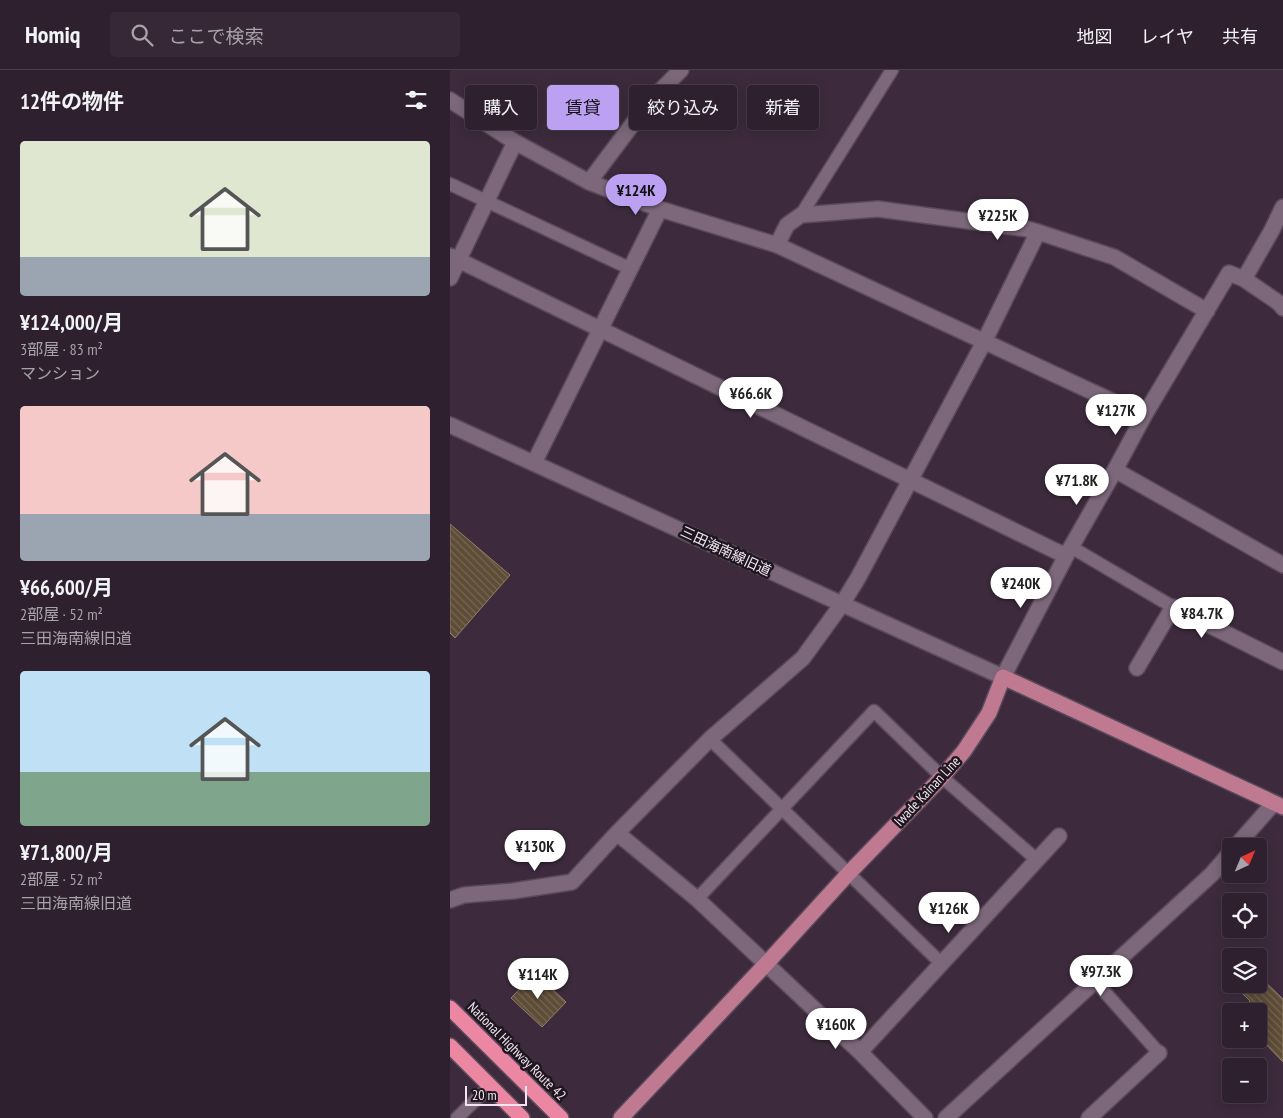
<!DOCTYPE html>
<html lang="ja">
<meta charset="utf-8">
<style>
body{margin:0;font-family:"PT Sans Narrow","Noto Sans JP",sans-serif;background:#362836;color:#f1f3f6;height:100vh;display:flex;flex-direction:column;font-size:19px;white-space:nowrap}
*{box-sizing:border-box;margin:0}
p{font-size:16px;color:#a7a3aa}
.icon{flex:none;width:28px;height:28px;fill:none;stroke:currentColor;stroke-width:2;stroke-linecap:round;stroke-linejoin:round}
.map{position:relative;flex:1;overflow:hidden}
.details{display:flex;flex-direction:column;background:#2e202e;width:450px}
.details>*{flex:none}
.guide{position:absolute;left:15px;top:15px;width:475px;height:45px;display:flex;gap:10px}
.needle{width:32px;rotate:44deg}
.fabs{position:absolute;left:772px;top:768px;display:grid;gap:10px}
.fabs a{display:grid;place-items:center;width:45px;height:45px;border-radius:5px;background:#2e202e;box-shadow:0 2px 12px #0003,0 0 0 1px #493e4a;font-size:25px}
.scale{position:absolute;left:15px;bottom:12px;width:62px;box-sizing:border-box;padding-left:5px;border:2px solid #f2e5f1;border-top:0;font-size:14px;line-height:18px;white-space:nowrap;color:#f2e5f1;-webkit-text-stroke:4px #1f171f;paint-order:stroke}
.price{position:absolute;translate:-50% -42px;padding:0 11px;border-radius:18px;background:#fff;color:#222;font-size:16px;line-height:32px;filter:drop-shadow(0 1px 2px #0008)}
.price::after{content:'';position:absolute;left:50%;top:30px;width:15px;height:11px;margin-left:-8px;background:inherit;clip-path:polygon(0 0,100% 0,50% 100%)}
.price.selected{background:#bca0f2;color:#111}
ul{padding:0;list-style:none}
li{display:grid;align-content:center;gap:10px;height:265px;padding:0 20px}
li span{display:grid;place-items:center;height:155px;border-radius:5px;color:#555}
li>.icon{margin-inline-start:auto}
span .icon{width:90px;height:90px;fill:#fffc;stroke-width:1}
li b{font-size:21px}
h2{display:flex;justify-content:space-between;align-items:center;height:60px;padding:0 20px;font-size:21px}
.pill{padding:0 18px;border-radius:5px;background:#2e202e;box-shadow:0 2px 12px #0003,0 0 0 1px #493e4a;font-size:18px;line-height:45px}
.pill.selected{background:#bca0f2;color:#111}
header{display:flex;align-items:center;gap:30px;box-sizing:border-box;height:70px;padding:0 25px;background:#2e202e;border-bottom:1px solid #493e4a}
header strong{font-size:24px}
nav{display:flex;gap:28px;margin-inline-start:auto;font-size:18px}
.search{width:350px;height:45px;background:#362836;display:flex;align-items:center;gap:12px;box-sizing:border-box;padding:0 18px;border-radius:5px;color:#a7a3aa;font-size:19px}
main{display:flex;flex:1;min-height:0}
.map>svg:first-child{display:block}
.building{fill:url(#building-back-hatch);stroke:#917f67}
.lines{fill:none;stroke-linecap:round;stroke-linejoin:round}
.lane-casing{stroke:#5a4a59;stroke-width:15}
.street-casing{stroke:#5a4a59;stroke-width:18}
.secondary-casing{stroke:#5a4a59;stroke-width:18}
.primary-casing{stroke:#5a4a59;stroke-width:18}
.highway-casing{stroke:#5a4a59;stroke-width:18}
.lane{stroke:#7c677b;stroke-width:12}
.street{stroke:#7c677b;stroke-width:15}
.secondary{stroke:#7c677b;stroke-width:15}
.primary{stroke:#bf7a92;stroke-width:15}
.highway{stroke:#eb87a2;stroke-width:15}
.labels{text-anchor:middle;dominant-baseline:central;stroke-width:5;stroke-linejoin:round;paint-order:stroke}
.street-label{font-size:14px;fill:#f2e5f1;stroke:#1f171f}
</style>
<header>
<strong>Homiq</strong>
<div class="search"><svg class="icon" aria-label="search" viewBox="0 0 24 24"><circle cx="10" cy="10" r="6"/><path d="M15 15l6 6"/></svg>ここで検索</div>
<nav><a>地図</a><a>レイヤ</a><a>共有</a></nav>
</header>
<main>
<section class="details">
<h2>12件の物件<svg class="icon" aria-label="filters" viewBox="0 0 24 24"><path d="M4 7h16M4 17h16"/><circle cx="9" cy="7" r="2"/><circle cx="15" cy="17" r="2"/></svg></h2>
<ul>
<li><span style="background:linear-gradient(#dfe7d0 75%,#9aa5b1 0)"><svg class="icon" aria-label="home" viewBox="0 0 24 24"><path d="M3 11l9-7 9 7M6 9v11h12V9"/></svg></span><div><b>¥124,000/月</b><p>3部屋 · 83 m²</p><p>マンション</p></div></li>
<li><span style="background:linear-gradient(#f6c9c9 70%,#9aa5b1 0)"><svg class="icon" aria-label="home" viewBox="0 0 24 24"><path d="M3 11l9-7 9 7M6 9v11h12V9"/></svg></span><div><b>¥66,600/月</b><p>2部屋 · 52 m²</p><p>三田海南線旧道</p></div></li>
<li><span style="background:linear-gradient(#bfe0f5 65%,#7fa58c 0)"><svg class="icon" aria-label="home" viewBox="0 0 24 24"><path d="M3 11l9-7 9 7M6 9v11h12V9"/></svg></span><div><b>¥71,800/月</b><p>2部屋 · 52 m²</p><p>三田海南線旧道</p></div></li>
</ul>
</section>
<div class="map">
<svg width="833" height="1048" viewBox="0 0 833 1048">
<defs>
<pattern id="building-back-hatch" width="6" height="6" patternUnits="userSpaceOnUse" patternTransform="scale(1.25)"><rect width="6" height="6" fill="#5d4c36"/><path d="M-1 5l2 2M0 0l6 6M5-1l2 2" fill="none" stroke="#756654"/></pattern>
</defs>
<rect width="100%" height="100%" fill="#3d2b3d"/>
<path class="building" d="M0,454L60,505L5,568L0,563Z
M85,903L116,932L92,957L61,928Z
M809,906L833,929V992L809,967V941H791L800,931L783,914H809Z"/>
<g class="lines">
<defs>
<path id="lane" d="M0,114L181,199
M351,145L442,0
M621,477L723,537
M260,669L492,894
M247,829L424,641L492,707L587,790
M645,911L709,983
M7,1048L40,1016"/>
<path id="street" d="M0,30L65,72L139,112L210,139L327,175L694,346
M139,112L200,31L231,0
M327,175L337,155L351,145L428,139L577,159L588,162L664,187L757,241
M0,186L616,486
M0,208L65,72
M794,209L822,160L833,137
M84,393L210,139
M665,400L833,495
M687,598L723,537L833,592
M553,607L616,486L665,400L694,346L779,203L794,209L829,233L833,238
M167,763L247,829L410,982L475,1048
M786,776L824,733
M0,830L14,825L63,821L122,812L167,763L260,669L353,588L392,534L408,508L534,272L588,162
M410,982L609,766
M496,1048L762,804L781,782
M639,1048L709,983"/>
<path id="secondary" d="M0,355L392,534L553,607"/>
<path id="primary" d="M171,1048L316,894L398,804L492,707L514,681L539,643L553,607L833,737"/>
<path id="highway" d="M0,938L111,1048
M0,976L72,1048"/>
</defs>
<use href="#lane" class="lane-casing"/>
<use href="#street" class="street-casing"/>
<use href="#secondary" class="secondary-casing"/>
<use href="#primary" class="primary-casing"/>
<use href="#highway" class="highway-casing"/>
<use href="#lane" class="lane"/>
<use href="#street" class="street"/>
<use href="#secondary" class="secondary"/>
<use href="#primary" class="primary"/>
<use href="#highway" class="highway"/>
</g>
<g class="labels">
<g class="street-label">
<text transform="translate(276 481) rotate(25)">三田海南線旧道</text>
<text transform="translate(477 721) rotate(-47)">Iwade Kainan Line</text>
<text transform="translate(67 981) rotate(45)">National Highway Route 42</text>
</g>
</g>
</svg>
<div class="fabs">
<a><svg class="needle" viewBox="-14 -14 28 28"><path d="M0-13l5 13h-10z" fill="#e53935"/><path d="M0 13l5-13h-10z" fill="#a7a3aa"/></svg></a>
<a><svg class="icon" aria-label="locate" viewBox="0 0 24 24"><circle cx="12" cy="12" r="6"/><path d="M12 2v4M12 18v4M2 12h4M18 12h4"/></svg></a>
<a><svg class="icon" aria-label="layers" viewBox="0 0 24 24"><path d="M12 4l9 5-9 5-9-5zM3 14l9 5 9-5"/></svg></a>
<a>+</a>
<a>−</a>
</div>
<div class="scale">20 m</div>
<b class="price selected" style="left:186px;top:146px">¥124K</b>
<b class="price" style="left:548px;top:171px">¥225K</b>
<b class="price" style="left:301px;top:349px">¥66.6K</b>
<b class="price" style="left:666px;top:366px">¥127K</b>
<b class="price" style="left:627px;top:436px">¥71.8K</b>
<b class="price" style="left:571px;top:539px">¥240K</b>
<b class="price" style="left:752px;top:569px">¥84.7K</b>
<b class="price" style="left:85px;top:802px">¥130K</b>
<b class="price" style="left:499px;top:864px">¥126K</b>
<b class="price" style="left:651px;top:927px">¥97.3K</b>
<b class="price" style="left:88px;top:930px">¥114K</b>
<b class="price" style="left:386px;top:980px">¥160K</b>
<div class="guide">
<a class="pill">購入</a>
<a class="pill selected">賃貸</a>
<a class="pill">絞り込み</a>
<a class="pill">新着</a>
</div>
</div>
</main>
